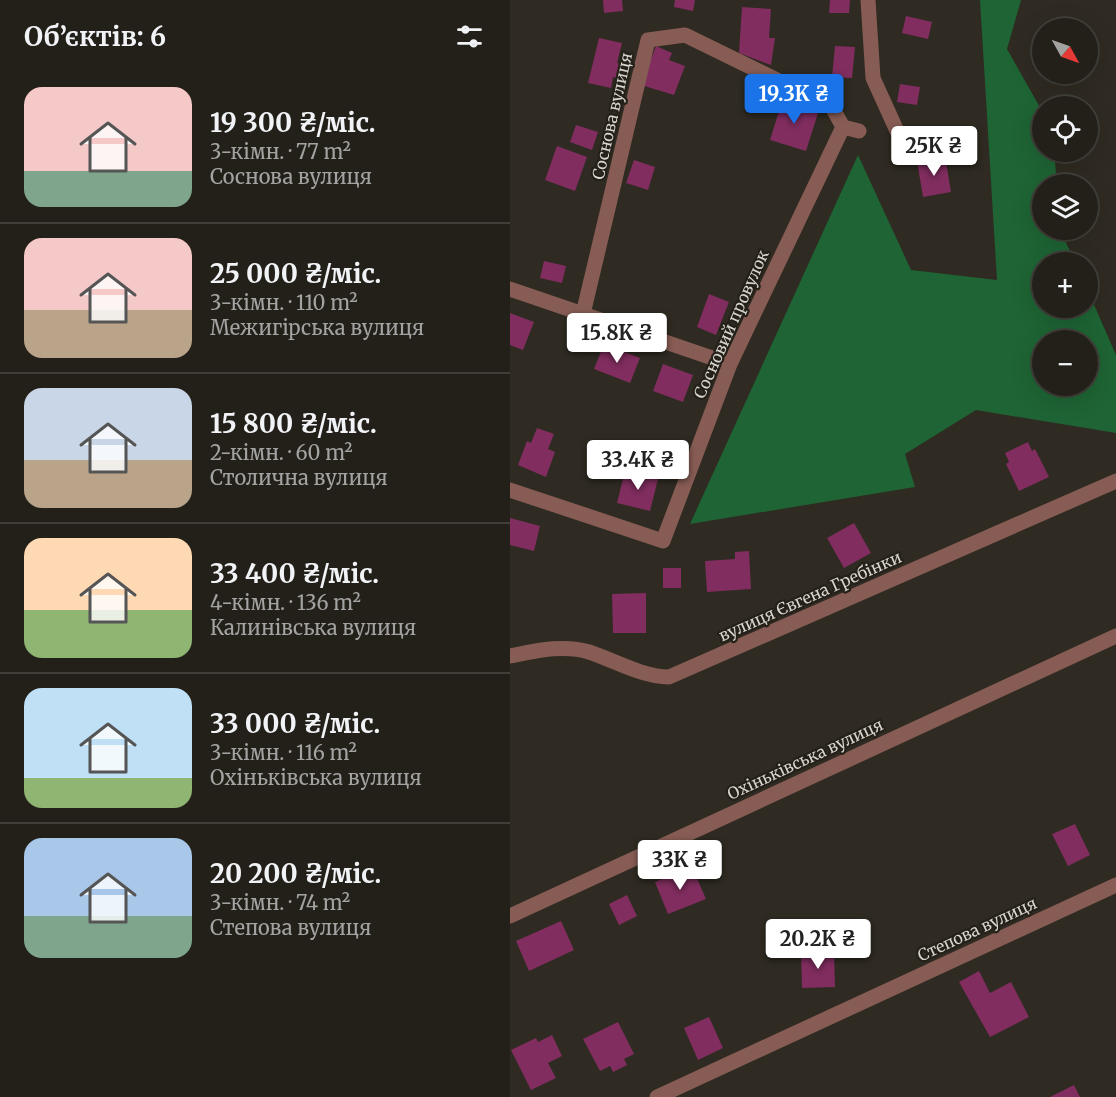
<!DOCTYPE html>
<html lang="uk">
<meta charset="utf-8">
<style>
body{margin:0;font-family:Merriweather,serif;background:#2b2823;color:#f1f3f6;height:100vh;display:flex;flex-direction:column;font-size:22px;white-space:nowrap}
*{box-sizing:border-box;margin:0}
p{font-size:20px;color:#a3a3a2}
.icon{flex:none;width:33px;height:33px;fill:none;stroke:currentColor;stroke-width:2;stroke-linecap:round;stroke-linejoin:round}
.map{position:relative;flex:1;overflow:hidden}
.details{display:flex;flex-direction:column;background:#23201a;width:510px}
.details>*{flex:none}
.needle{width:39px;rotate:130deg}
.tools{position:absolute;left:522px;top:18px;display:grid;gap:12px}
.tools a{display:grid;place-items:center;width:66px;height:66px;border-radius:50%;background:#23201a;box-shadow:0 6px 24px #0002,0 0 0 2px #403e39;font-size:30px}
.price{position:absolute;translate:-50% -51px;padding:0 14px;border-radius:6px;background:#fff;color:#222;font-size:20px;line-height:39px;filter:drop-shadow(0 2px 3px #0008)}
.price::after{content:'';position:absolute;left:50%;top:36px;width:18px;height:14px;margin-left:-9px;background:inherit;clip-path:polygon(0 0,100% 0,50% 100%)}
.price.active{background:#1a73e8;color:#fff}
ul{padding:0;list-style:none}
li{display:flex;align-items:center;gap:18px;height:150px;padding:0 24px}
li+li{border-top:2px solid #403e39}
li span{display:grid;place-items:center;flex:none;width:168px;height:120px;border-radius:18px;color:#555}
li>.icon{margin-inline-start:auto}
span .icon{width:72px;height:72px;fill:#fffc;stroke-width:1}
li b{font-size:26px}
h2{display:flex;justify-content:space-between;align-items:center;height:72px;padding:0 24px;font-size:26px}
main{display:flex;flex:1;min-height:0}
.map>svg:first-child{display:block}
.forest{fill:#1e6434;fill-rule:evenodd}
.building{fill:#812d5f}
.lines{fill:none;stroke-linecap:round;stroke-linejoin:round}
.minor{stroke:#875c54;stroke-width:15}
.labels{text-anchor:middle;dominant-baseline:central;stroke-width:4.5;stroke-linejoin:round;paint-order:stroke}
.street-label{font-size:16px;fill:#d7d5cf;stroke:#252119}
</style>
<main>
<section class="details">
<h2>Об’єктів: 6<svg class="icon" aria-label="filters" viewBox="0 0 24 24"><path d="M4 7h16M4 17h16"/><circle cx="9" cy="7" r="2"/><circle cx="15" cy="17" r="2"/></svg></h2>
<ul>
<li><span style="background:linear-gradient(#f6c9c9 70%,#7fa58c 0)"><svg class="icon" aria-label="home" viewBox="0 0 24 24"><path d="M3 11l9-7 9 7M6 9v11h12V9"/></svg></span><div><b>19 300 ₴/міс.</b><p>3-кімн. · 77 m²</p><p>Соснова вулиця</p></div></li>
<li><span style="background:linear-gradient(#f6c9c9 60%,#b9a48a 0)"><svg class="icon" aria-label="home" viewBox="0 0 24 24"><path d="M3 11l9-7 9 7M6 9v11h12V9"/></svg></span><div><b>25 000 ₴/міс.</b><p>3-кімн. · 110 m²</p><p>Межигірська вулиця</p></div></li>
<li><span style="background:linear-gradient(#c9d6e8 60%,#b9a48a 0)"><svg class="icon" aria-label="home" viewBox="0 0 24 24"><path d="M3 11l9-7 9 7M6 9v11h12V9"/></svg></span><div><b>15 800 ₴/міс.</b><p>2-кімн. · 60 m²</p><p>Столична вулиця</p></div></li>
<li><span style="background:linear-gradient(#ffd9b3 60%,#8fb573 0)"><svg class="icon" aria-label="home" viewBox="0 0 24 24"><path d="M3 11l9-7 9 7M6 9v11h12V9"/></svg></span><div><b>33 400 ₴/міс.</b><p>4-кімн. · 136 m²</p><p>Калинівська вулиця</p></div></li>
<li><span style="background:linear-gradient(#bfe0f5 75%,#8fb573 0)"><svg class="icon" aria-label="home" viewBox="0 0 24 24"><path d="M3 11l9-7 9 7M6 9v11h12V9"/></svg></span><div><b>33 000 ₴/міс.</b><p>3-кімн. · 116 m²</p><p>Охіньківська вулиця</p></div></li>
<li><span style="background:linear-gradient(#a9c7e8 65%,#7fa58c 0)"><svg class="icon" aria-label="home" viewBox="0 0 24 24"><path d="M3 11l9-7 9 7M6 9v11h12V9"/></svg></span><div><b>20 200 ₴/міс.</b><p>3-кімн. · 74 m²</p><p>Степова вулиця</p></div></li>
</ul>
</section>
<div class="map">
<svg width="606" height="1097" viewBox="0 0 606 1097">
<rect width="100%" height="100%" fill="#2f2b22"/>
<path class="forest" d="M470,0H511L497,49L532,111V152H544L547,184H532V230H550L565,262H532V308H578V291L606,355V433L466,410L395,454L405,487L180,524L348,155L401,270L487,280ZM532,340H578V386H532Z"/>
<path class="building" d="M93,0H112L113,11L94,13Z
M165,0H185L183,11L164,7Z
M320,0H340L339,13H319Z
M232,7L261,9L259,38H265L261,65L229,53Z
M396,16L422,22L418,39L392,33Z
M89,38L112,43L107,63L115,65L111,79L103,77L101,88L78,83Z
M146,46L162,53L159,60L175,66L164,95L131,85Z
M325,46L345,47L342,78L322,77Z
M390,84L410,87L407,105L387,102Z
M273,98L309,110L296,151L260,140Z
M66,125L88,132L82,150L60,142Z
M47,146L77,157L65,191L35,180Z
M435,156L441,192L413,197L407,161Z
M124,160L145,167L138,190L116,183Z
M34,261L56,266L52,283L30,278Z
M199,294L219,302L206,335L187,327Z
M0,313L24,322L13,350L0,345Z
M94,344L130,358L120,383L84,369Z
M153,364L183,375L173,402L143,391Z
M27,428L44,434L38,449L45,452L36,477L8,465L17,441L21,443Z
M518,442L522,451L525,449L539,477L509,491L496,464L499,462L495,453Z
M115,471L148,479L140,511L107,503Z
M0,518L30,526L24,551L0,545Z
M344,523L361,553L334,568L317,538Z
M239,551L241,589L197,592L195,561L225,559V552Z
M153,568H171V588H153Z
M136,593V633H103L102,594Z
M565,824L580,855L558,866L542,834Z
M182,867L196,899L158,914L145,882Z
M117,895L127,916L109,925L99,904Z
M51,921L64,950L19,971L6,941Z
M324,952L325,987L292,988L291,953Z
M469,971L480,993L501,982L519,1017L480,1037L449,982Z
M199,1017L213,1048L188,1060L174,1028Z
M108,1022L124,1054L114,1059L117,1065L103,1072L100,1066L90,1071L73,1039Z
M42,1035L52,1056L38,1063L46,1078L21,1090L1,1050L26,1038L28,1042Z
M564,1085L570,1097H540Z"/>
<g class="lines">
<path class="minor" d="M358,0L363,78L397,153
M333,127L349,131
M0,289L220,364
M73,314L138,40L175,35L322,107L333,127
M0,490L153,541L220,364L333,127
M0,656C25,651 54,644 79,652C106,661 130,676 159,677L606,481
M0,916L606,636
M147,1097L606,885"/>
</g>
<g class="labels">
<g class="street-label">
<text transform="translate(102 116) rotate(-77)">Соснова вулиця</text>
<text transform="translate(221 324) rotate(-66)">Сосновий провулок</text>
<text transform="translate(300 596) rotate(-24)">вулиця Євгена Гребінки</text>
<text transform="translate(295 759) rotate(-25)">Охіньківська вулиця</text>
<text transform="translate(467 929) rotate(-25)">Степова вулиця</text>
</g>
</g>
</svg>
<div class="tools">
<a><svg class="needle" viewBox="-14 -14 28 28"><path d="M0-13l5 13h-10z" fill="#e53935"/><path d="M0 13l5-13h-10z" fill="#a3a3a2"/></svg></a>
<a><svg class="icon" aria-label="locate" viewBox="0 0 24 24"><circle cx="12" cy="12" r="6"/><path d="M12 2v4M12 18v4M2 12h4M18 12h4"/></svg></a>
<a><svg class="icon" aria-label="layers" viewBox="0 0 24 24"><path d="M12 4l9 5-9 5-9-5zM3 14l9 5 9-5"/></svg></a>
<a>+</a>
<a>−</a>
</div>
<b class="price active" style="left:284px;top:125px">19.3K ₴</b>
<b class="price" style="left:424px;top:177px">25K ₴</b>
<b class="price" style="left:107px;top:364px">15.8K ₴</b>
<b class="price" style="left:128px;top:491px">33.4K ₴</b>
<b class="price" style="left:170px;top:891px">33K ₴</b>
<b class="price" style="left:308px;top:970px">20.2K ₴</b>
</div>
</main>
